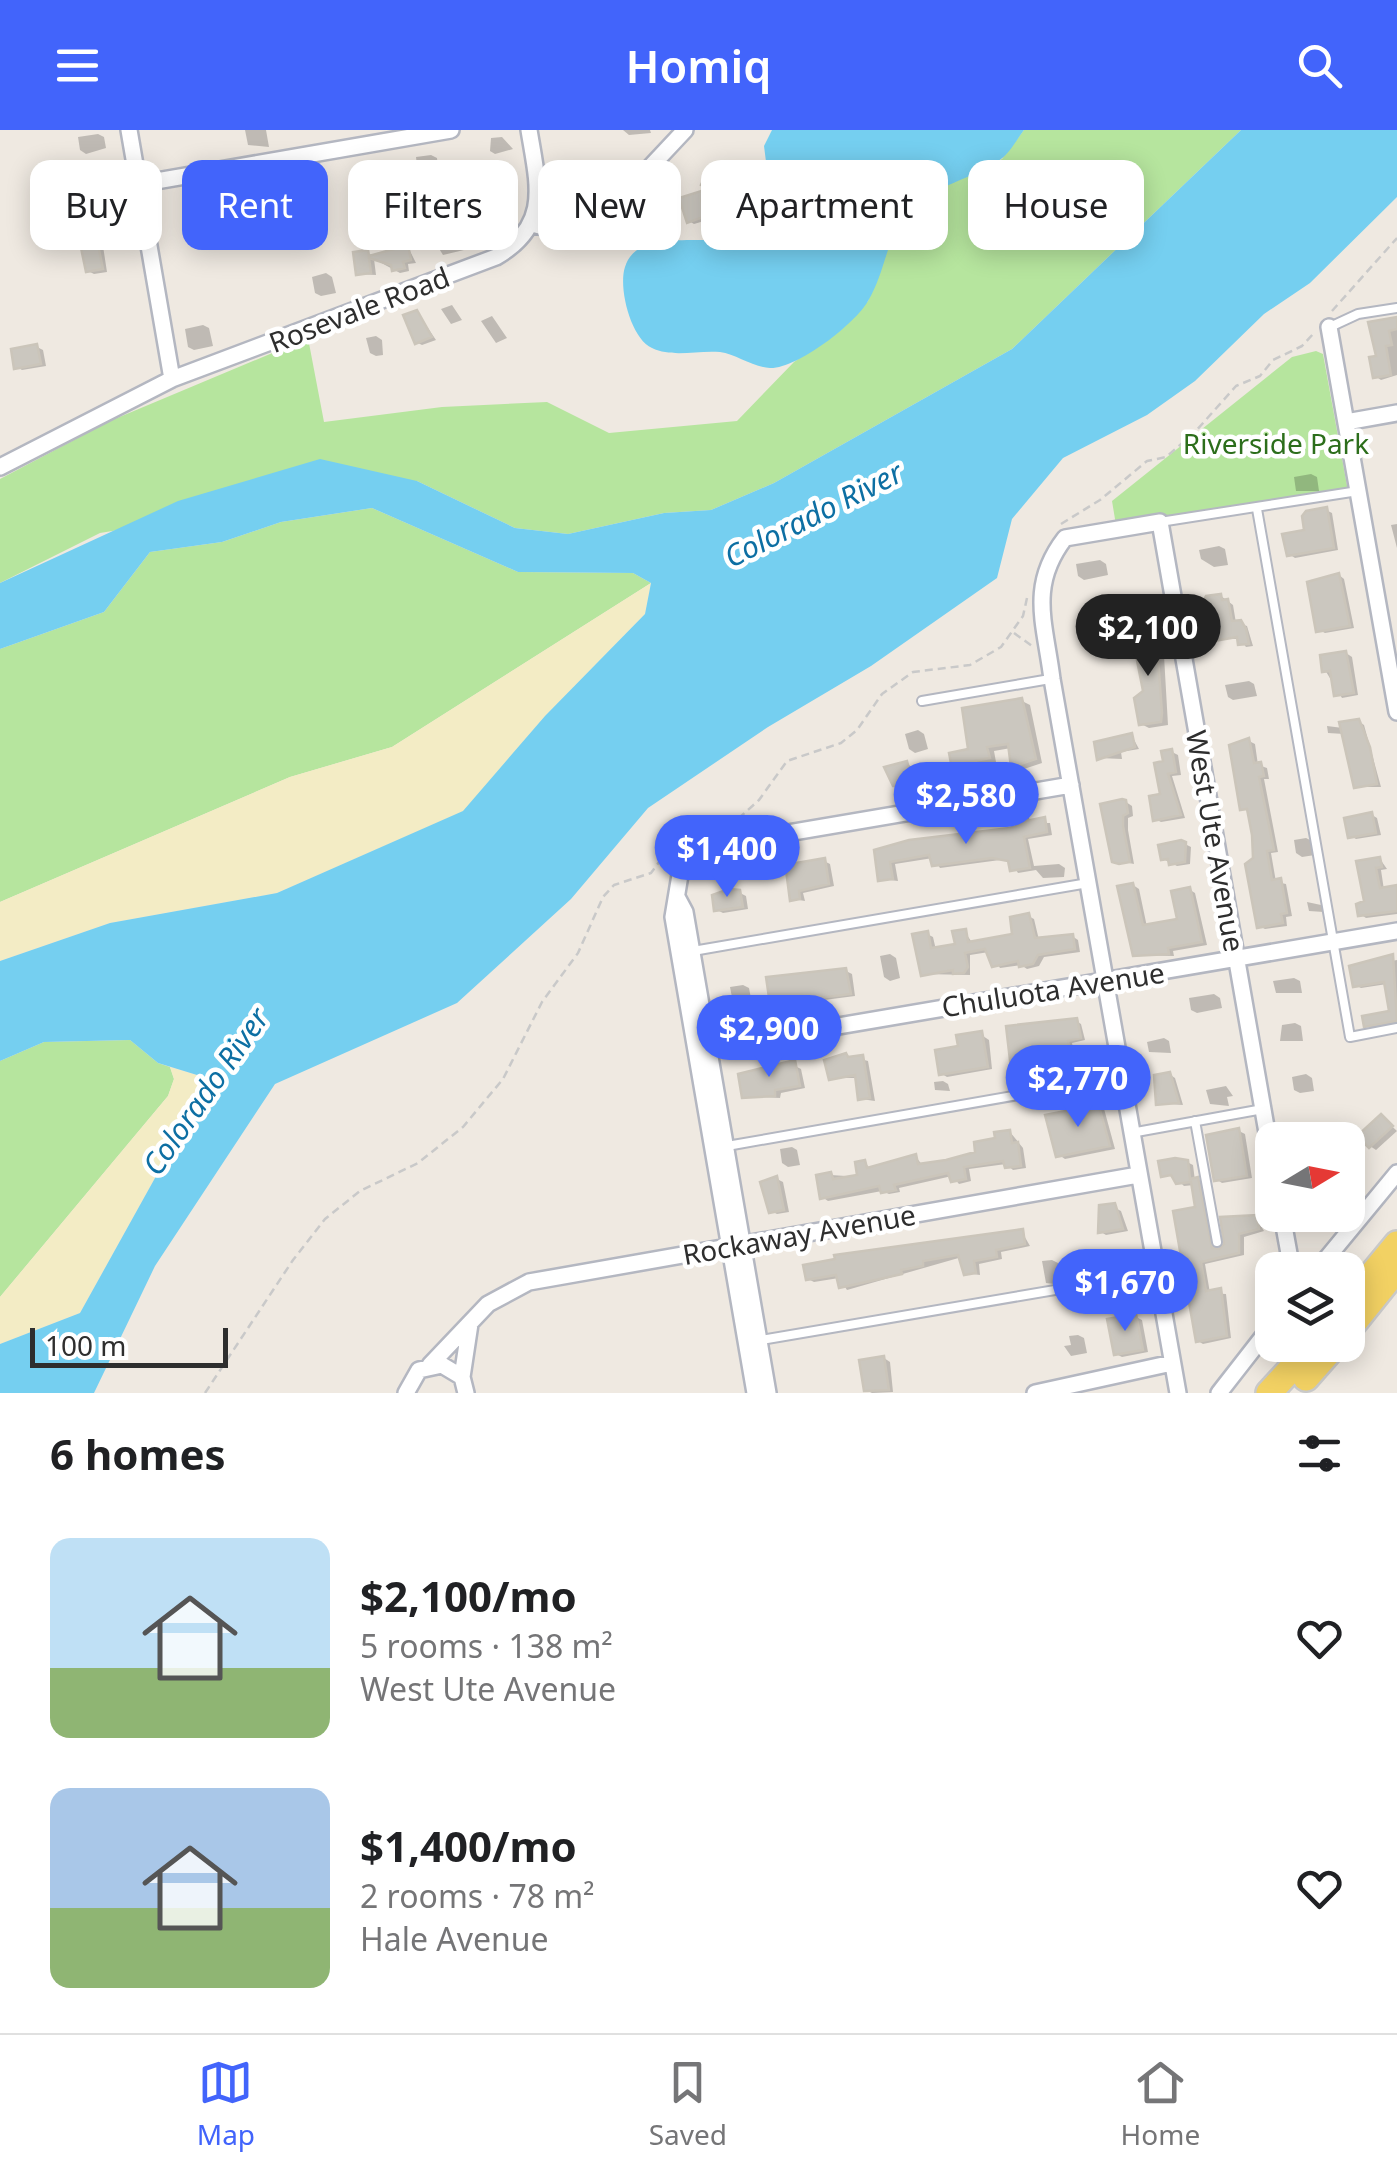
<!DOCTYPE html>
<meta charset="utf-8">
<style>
body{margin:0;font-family:"Noto Sans",sans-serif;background:#f2f2f2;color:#202124;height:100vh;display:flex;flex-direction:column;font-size:38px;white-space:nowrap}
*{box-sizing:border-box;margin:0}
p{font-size:32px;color:#757577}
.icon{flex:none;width:55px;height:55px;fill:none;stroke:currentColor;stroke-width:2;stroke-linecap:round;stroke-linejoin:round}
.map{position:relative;height:1263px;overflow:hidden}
.details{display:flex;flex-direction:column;background:#fff;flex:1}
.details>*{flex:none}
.hud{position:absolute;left:30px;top:30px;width:1338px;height:90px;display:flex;gap:20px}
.needle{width:65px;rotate:80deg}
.tools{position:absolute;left:1255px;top:992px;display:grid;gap:20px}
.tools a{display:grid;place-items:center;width:110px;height:110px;border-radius:20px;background:#fff;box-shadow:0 5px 25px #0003;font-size:50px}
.scale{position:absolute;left:30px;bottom:25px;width:198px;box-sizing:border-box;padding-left:10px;border:5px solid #2e2e2e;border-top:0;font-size:28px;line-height:35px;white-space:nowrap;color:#2e2e2e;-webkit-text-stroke:8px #fff;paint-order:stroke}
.price{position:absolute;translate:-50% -85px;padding:0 22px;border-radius:35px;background:#4264fb;color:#fff;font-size:32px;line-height:65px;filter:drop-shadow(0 2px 5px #0008)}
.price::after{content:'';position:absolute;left:50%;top:60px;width:30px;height:22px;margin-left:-15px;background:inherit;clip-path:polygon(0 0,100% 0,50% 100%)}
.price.active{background:#222;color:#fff}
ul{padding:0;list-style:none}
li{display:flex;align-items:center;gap:30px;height:250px;padding:0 50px}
li span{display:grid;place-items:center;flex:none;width:280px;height:200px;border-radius:20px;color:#555}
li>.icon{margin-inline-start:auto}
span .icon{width:120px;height:120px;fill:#fffc;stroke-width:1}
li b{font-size:42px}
h2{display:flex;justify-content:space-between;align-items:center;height:120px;padding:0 50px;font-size:42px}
.pill{padding:0 35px;border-radius:20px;background:#fff;box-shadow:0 5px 25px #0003;font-size:35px;line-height:90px}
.pill.active{background:#4264fb;color:#fff}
header{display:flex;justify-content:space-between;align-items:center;height:130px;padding:0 50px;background:#4264fb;color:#fff;font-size:45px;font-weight:600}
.tabs{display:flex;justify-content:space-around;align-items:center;height:140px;border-top:2px solid #e0e0e0;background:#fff;font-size:28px;color:#757577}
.tabs a{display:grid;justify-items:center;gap:5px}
.tabs .active{color:#4264fb}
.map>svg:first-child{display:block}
.green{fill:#b6e59e}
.sand{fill:#f3ecc5}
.water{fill:#75cff0}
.shadow{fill:#0003}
.building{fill:#cbc7bf;stroke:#cbc5ba;stroke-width:2.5}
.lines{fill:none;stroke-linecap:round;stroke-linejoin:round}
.lane-casing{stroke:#b4b7c1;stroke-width:12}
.street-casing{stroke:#b4b7c1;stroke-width:20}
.primary-casing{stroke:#c9c9c9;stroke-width:30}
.path{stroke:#c9c9c9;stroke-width:2.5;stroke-dasharray:8 5;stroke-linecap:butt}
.lane{stroke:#fff;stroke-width:8}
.street{stroke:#fff;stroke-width:15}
.primary{stroke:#f2d163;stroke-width:25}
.labels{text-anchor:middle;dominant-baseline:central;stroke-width:9;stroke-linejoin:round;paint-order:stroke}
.street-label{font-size:28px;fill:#2e2e2e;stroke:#fff}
.park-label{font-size:28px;fill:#2c6e1b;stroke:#fff}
.water-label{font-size:30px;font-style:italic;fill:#0d6fa3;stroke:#fff}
</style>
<header><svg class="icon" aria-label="menu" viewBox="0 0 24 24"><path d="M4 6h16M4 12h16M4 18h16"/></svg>Homiq<svg class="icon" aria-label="search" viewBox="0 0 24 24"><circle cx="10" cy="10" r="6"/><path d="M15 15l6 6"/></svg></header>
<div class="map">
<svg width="1397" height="1263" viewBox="0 0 1397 1263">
<rect width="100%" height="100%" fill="#efe9e1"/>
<path class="green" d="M1024,0H1241L1012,219L774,353L711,380L664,383L568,404L515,398L417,351L100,403L0,453V349L110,291L308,208L324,292L442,277L547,272L609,303L737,291L794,232L841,200L868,171L893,102L912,79L935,59L1002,29Z
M1316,221L1323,224L1348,361L1116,395L1112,371L1292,227Z
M372,378L518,442L633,443L651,453L392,617L290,647L0,772V519L104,482L150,422L222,412L281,392Z
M130,910L158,933L170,937L174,949L168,966L0,1167V931L44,912Z"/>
<path class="sand" d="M651,453L645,484L545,586L464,681L277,763L110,793L0,831V772L290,647L392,617Z
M170,937L210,949L80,1183L0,1214V1167L168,966L174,949Z"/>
<path class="water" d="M772,0H1024C1017,9 1010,23 1001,29C971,51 935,53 909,82C885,109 886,141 868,171C855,194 797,239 770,238C752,237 736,224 720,222C697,220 673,228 652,218C631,209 618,158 625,137C641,84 752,135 773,86L764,16Z
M1241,0H1397V67L1310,153L1264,184L1195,251L1147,285L1063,328L1012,389L997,448L871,536L768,597L648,678L571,769L457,873L275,954L155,1136L94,1263H0V1214L80,1183L210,949L158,933L130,910L44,912L0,931V831L110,793L277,763L463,681L545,586L645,484L651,453L633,443L518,442L372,378L281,392L222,412L150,422L104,482L0,519V453L178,371L320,329L417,351L515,398L568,404L664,383L711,380L774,353L1012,219Z"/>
<path class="shadow" d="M245,0H266L269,17L248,15Z
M623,0H650L651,3L629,5Z
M98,4L104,7L106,18L86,24L80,20L78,7Z
M502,7L513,19L495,24L490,21L491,8Z
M431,25L437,28L438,38L417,36L416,27Z
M728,36L744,55L728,84L705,72L711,89L694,94L689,91L682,70L714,59Z
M82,54L96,65L98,73L90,74L93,86L81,89L75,85Z
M490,72L496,76L502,99L486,103L480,100Z
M452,98L464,120L443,125L433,109Z
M97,113L103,116L107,142L94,144L88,141Z
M408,117L416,133L408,134L409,141L400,143L374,129L376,145L358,144L368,123L375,127Z
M326,143L332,147L336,163L321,166L315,163L312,147Z
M452,175L462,190L451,194L441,179Z
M417,182L436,210L422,215L416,212Z
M492,186L507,208L496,213L481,191Z
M1397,189V245L1381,250L1375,246L1379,228L1371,194Z
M203,195L209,198L213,216L194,220L188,217L185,199Z
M376,206L382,210L383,225L376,226L370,223L366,208Z
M37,217L43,220L46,236L22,240L17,237Z
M1286,310L1290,320L1277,321L1275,312Z
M1311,344L1317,347L1319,361H1296L1294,347Z
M1326,380L1332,383L1338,420L1295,428L1289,424Z
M1397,394V418L1391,395Z
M1219,416L1225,419L1228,435L1214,437L1201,429L1199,420Z
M1100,430L1106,434L1108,445L1084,450L1078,446L1076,434Z
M1339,445L1344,449L1354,498L1325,503L1319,500Z
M1221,466L1233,475L1236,493L1247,496L1253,516L1246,517L1240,509H1216Z
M1136,470L1142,473L1144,486L1126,492L1121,489L1118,473Z
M1155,503L1163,508L1168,595L1149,598L1141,594Z
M1346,523L1352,527L1358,565L1342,568L1325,540Z
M1249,551L1254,554L1257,566L1233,570L1228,567L1225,555Z
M1022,571L1030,575L1042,633L1021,640L1013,635L1011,618L994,621L996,632L972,637L974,651L956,648L971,621Z
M1358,591L1364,595L1381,657H1357L1344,604L1328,603L1327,596L1343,598Z
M918,600L924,604L928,619L915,623L909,619L905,604Z
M1132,606L1139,619L1121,622L1122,629L1099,628Z
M1249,611L1255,614L1258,635L1267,638L1269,649H1264L1278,722L1271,723L1276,752L1286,754L1292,786L1286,787L1287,796L1265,799L1259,796L1250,681L1242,678Z
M1172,622L1178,625L1181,645L1172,646L1185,688L1161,692L1155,689Z
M907,634L912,637L918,658L895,654Z
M1126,672L1132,676L1133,686L1128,688V700L1134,734L1115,730Z
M1023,677L1028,681L1030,693H1050L1052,705L1028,709L1034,736L1059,734L1065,738L1064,747L1043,748L1036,740L1018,743L1011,732L1000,730L940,738L933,728L895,734L898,751L881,749L876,721L1019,698Z
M1372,685L1377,688L1381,705L1356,709L1351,706Z
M1306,708L1312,711L1315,725L1302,727L1296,723L1294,710Z
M1185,714L1191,717L1190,734L1177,736L1163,729Z
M1380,729L1387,739L1381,740L1384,760L1397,758V784L1366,788L1360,784L1367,772L1359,733Z
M824,731L830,734L834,756L803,763L805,771L793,769L789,740Z
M1133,755L1139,759L1147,797L1180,791L1190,760L1195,763L1207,815L1173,821L1174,826L1135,825Z
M740,763L746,766L748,779L723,783L717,780Z
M1307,772L1321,775L1324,782L1309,781Z
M1028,786L1034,789L1039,810L1072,806L1078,810L1080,822L1044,827L1039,836L1027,839L1021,835L1000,838L989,822L970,825V845L923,844L927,804L933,807L936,820L957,816L965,802L973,814L1015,806Z
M890,824L896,828L900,848L890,851L884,847L880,826Z
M1397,830V895L1372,898L1367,895L1392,883L1387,854L1361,858L1355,855L1352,838Z
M846,841L852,844L855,866L778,876L772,872Z
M1294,848L1300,851L1302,863H1276L1273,851Z
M743,855L749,858L754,884L741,886L735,883L730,857Z
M1214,864L1220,868L1222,878L1197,883L1191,880L1189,868Z
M1076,891L1081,894L1085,910L1072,913L1074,922L1050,927V932L1038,934L1042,955L1027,954L1024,939L1013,937Z
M1295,893L1301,896L1303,911H1280L1282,895Z
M983,906L989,910L992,939L947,947L942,944L961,918Z
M1164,908L1169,911L1171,923L1149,922L1147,912Z
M845,925L868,931L875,971L861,969L858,948H831L827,931Z
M795,936L801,939L805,958L781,963L780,968L744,966Z
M1169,944L1175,948L1183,975L1158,973Z
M1306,944L1312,948L1314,961L1300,963L1294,960L1292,947Z
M943,951L948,954L950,961L935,960L934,952Z
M1226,956L1233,966L1227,967L1229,976L1210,974L1206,960Z
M1097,971L1103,975L1115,1019L1065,1029L1059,1025Z
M1382,987L1397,1001L1376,1020L1370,1016Z
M1239,1001L1245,1004L1252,1048L1222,1053L1216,1049Z
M1010,1002L1023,1018L1026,1038L1013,1040L1006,1034L969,1039L971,1051L959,1054L952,1046L899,1058L900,1062L889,1064L882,1061L828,1071L822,1067L831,1045L860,1047L865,1033L871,1039L916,1027L923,1036L978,1024Z
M792,1017L797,1020L800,1035L788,1037L782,1033L780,1019Z
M1187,1032L1193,1035L1195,1051L1203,1053L1218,1119L1256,1088L1264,1101L1244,1107V1125L1205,1134L1210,1163L1226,1164L1231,1208L1203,1214L1198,1211L1176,1083L1198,1079L1194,1055L1184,1056L1175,1047L1163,1045Z
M777,1049L783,1052L789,1082L777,1084L771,1081Z
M1115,1078L1121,1081L1128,1101L1106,1105L1101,1102Z
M1022,1102L1030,1116L1001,1122L1002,1129L979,1134L980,1145L966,1143L962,1127L847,1160L839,1148L814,1152L808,1149Z
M1052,1130L1058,1133L1061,1155L1046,1153L1042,1131Z
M1136,1187L1142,1190L1148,1222L1122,1227L1116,1224Z
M1078,1205L1084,1208L1087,1223L1071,1226L1064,1216L1071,1215L1069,1206Z
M884,1228L890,1232L893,1262L872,1263L866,1260Z"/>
<path class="building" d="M728,34L732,46L739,50L722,83L702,72L706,86L687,93L679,68L708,59L701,55L708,40Z
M82,52L84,60L91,59L93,70L86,72L88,84L73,87L68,54Z
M490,70L498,97L478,102L471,74Z
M97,110L103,139L86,142L80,113Z
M408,115L411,130L403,132L405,138L392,141L391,135L369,128L371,143L356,145L353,122L368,120L369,126Z
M417,180L432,207L415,214L403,185Z
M1397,187V199L1389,201L1392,215L1386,216L1391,245L1373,248L1369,227L1376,226L1368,192Z
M37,214L41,234L14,239L11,219Z
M1327,377L1334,418L1287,426L1282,404L1304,400L1302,386L1306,381Z
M1339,443L1350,496L1316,502L1307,452Z
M1221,464L1222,470L1228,469L1232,491L1241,490L1246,499L1249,514L1238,515L1237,507L1214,511L1203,472L1206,466Z
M1156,501L1162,583L1161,592L1139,595L1134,568L1143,561L1132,505Z
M1346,521L1354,563L1334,566L1330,541L1322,542L1320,525Z
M1022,568L1036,629L1011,637L1008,614L987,617L990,628L965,633L967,647L954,649L949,623L968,619L962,578Z
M1359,589L1370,617L1377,654L1354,658L1339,592Z
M1132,603L1135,617L1097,630L1094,612Z
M1249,608L1254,633L1261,632L1264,646L1259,647L1274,720L1267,721L1272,750L1281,748L1287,783L1281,784L1283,793L1257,798L1245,734L1253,728L1252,705L1247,679L1240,680L1229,615Z
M1172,619L1176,642L1168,644L1181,685L1153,691L1149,666L1160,664L1154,633L1163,631L1161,621Z
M907,631L913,656H893L884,637Z
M1122,669L1126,670L1128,683L1123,686V696L1130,732L1119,734L1112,732L1100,674Z
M1023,675L1026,691L1045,687L1047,702L1024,707L1030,738L1010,741L1008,731L992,728L932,736L929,725L890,732L893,749L878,751L874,720L909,710L1010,698L1016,696L1014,676Z
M1372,682L1376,703L1348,708L1344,688Z
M1181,710L1186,712L1185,732L1169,735L1168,729L1161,730L1158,715Z
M1380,727L1382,737L1376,738L1380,758L1397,755V781L1358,786L1356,774L1364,771L1356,731Z
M825,728L829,754L799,761L800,769L790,771L786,740L791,734Z
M1133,753L1143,795L1177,789L1171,761L1190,757L1202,812L1168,818L1169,824L1133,826L1117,756Z
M729,759L740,760L743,777L714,781L712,765Z
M1029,783L1035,808L1073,804L1075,819L1038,825L1033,834L1019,837L1018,831L992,837L985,819L965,823L968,837L964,843L953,844V840L921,846L912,804L928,801L931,818L955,814L952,801L966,799L968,812L1012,804L1010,787Z
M1393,824L1397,891L1364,897L1362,886L1389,881L1384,852L1353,857L1349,836Z
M846,838L851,864L770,874L766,847Z
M1077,888L1081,908L1068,911L1070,920L1046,925V930L1034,932L1038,953L1025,956L1021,937L1011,939L1006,896Z
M982,901L988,937L939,945L935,920L958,916L956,905Z
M846,923L848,927L863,925L870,968L858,970L855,945L829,950L824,930Z
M795,930L800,956L775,960V966L742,968L738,944Z
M1170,942L1179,973L1156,975L1154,945Z
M1097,969L1110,1016L1056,1027L1045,985L1081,978L1080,972Z
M1381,984L1393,996L1369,1018L1357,1006Z
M1239,998L1247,1046L1214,1051L1206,1005Z
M1010,1000L1012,1013L1018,1012L1021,1036L1005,1038L1003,1031L964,1037L966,1049L951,1052L948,1043L894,1055L896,1060L881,1063L879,1056L820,1069L816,1045L831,1042L833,1049L857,1045L855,1032L865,1030L867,1038L916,1024L918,1034L946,1030L975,1022L974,1012L995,1008L994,1002Z
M1175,1028L1188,1030L1190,1049L1198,1047L1212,1118L1219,1119L1224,1114L1220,1087L1257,1085L1259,1099L1239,1104V1123L1201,1132L1206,1161L1221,1158L1227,1206L1196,1212L1173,1081L1195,1077L1191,1052L1176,1054L1171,1045L1161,1047L1158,1031Z
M777,1046L784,1080L769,1083L760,1052Z
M1115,1073L1123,1099L1098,1103L1099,1075Z
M1023,1099L1025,1114L996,1120L997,1127L974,1131L976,1143L964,1145L958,1125L923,1131V1136L901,1140L902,1144L839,1158L836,1145L806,1150L803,1135L835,1129L834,1125Z
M1136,1184L1143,1220L1114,1225L1107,1189Z
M884,1226L889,1260L864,1261L859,1230Z"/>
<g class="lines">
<defs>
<path id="lane" d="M1330,197L1358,184L1397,178
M1257,379L1350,907L1397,898
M1160,392L1358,361
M922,571L1050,549
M693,821L1088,753
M1195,991L1217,1112
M1131,1003L1263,979
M727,1016L1121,947
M761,1210L1155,1143"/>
<path id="street" d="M129,0L172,249
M139,54L451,0
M532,94L555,100L595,96L685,0
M1329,197L1397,582
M1346,292L1397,283
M0,337L172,249L496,127C551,95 538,55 529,0
M677,767L685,782L768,1263
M709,918L1397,801
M1282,1085L1292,1140
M1317,1140L1397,1043
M430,1235L488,1174L529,1152L1138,1045
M462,1247L470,1194
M406,1263L419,1240L442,1235L462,1247L466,1263
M755,1263L673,787L682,733L693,719L1071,655
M1035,1263L1172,1233
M1178,1263L1052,549C1045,493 1028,456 1065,408L1160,392L1272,1031
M1219,1263L1272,1195"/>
<path id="primary" d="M1369,1148L1397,1114
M1348,1200L1397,1139
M1306,1248L1335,1215
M1269,1263L1313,1215"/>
</defs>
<use href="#lane" class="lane-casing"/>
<use href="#street" class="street-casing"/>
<use href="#primary" class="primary-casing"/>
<path class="path" d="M1332,181L1397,108
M1061,394L1100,370L1147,331L1166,327L1195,302L1236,256L1260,246L1273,230L1302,216L1314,203
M1014,503L1032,516
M689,705L739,688L759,670L787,631L841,613L857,600L882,564L913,542L970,535L1001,517L1023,486L1027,468
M205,1263L293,1130L325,1089L360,1061L418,1033L463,997L503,949L542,872L578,823L603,767L614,755L651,743L667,721L683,709"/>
<use href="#lane" class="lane"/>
<use href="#street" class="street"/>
<use href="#primary" class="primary"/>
</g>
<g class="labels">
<g class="street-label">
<text transform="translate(359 179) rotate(-21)">Rosevale Road</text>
<text transform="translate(1216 711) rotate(80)">West Ute Avenue</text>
<text transform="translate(1053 859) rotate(-9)">Chuluota Avenue</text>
<text transform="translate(799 1104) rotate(-10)">Rockaway Avenue</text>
</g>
<g class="park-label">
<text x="1276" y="313">Riverside Park</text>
</g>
<g class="water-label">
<text transform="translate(813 384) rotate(-27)">Colorado River</text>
<text transform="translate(205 961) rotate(-55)">Colorado River</text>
</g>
</g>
</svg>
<div class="tools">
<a><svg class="needle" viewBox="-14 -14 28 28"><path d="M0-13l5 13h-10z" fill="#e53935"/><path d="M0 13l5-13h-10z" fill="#757577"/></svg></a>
<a><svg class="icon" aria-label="layers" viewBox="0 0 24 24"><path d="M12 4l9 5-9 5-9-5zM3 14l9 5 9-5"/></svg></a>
</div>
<div class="scale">100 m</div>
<b class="price active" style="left:1148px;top:549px">$2,100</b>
<b class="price" style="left:966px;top:717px">$2,580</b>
<b class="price" style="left:727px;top:770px">$1,400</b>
<b class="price" style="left:769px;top:950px">$2,900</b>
<b class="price" style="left:1078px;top:1000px">$2,770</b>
<b class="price" style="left:1125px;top:1204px">$1,670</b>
<div class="hud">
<a class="pill">Buy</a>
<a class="pill active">Rent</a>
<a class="pill">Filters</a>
<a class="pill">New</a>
<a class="pill">Apartment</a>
<a class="pill">House</a>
</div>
</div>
<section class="details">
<h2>6 homes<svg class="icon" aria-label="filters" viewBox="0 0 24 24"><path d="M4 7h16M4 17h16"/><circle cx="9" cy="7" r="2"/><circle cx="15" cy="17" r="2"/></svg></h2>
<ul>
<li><span style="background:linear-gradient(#bfe0f5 65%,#8fb573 0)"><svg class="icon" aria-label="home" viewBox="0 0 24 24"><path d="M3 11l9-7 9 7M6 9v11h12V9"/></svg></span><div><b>$2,100/mo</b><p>5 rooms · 138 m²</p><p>West Ute Avenue</p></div><svg class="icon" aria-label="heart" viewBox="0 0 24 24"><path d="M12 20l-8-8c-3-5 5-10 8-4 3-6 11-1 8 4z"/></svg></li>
<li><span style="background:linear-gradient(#a9c7e8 60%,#8fb573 0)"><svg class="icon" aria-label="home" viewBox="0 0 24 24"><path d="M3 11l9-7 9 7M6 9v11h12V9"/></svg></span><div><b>$1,400/mo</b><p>2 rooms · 78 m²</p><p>Hale Avenue</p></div><svg class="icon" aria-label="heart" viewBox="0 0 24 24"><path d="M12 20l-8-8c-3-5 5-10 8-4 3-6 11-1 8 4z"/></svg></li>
</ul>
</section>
<nav class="tabs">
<a class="active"><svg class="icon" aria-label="map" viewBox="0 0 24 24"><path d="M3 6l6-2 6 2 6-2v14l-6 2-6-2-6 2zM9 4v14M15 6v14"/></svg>Map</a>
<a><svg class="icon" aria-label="saved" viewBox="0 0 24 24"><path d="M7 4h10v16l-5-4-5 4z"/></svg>Saved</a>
<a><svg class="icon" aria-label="home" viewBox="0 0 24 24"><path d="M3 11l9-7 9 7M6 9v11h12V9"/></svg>Home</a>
</nav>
